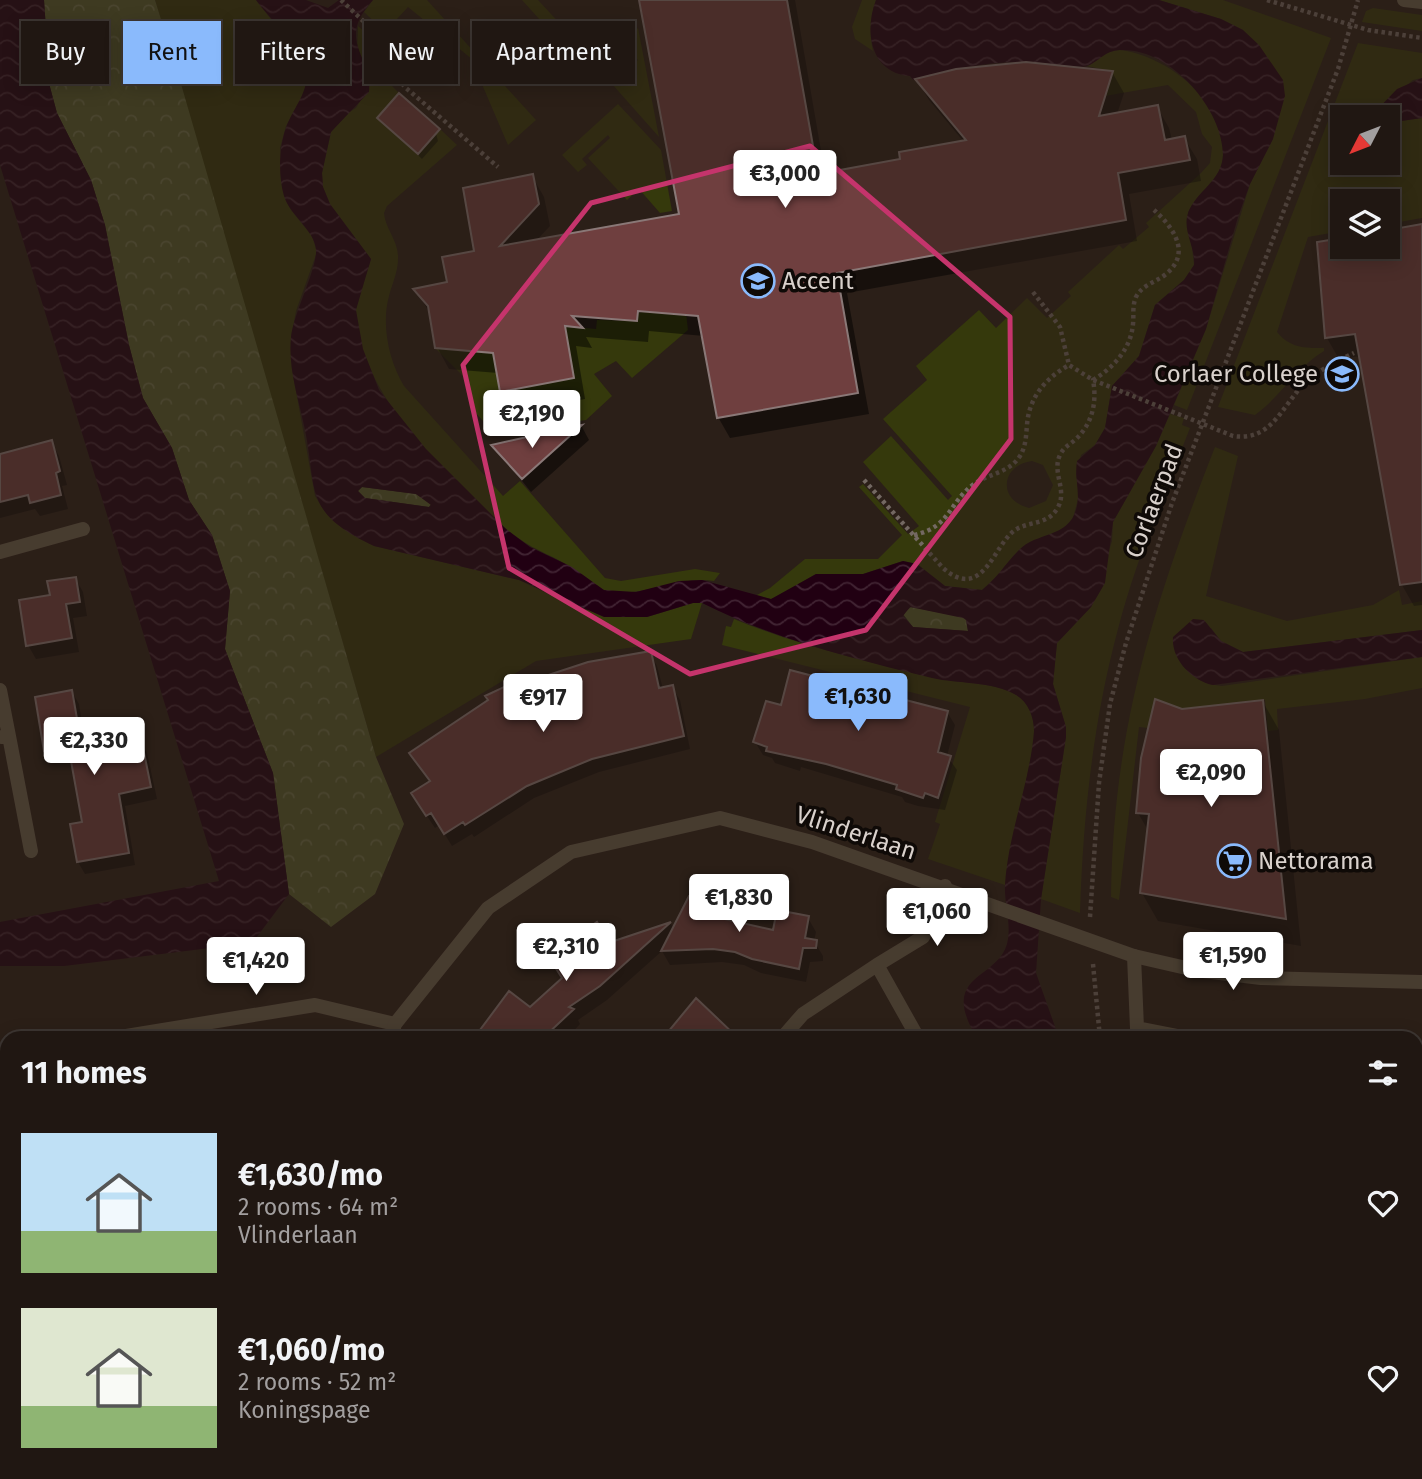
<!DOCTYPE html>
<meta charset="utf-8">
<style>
body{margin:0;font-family:"Fira Sans",sans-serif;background:#28201b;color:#f1f3f6;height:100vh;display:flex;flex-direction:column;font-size:26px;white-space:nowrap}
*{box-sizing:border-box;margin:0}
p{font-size:23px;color:#a29f9f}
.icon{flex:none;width:38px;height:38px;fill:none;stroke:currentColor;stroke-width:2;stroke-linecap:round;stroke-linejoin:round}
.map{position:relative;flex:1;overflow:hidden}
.panel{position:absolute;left:0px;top:1031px;width:1423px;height:450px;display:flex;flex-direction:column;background:#201712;border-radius:21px 21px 0 0;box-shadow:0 4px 18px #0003,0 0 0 2px #3d3632}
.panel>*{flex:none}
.banner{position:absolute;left:21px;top:21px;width:700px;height:63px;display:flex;gap:14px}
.needle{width:46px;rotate:228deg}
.controls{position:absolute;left:1330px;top:105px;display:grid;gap:14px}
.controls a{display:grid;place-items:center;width:70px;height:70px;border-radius:0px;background:#201712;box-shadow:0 4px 18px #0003,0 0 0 2px #3d3632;font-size:35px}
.price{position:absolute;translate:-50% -60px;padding:0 16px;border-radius:7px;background:#fff;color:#222;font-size:23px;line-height:46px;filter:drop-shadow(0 2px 4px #0008)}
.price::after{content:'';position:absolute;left:50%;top:42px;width:21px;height:16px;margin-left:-10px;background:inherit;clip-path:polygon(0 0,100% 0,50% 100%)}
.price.active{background:#8abafc;color:#111}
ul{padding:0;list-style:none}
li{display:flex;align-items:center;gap:21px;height:175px;padding:0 21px}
li span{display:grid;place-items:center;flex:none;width:196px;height:140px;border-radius:0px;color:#555}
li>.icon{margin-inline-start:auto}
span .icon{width:84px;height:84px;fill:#fffc;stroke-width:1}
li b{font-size:30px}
h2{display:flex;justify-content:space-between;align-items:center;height:84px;padding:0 21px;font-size:30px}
.pill{padding:0 24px;border-radius:0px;background:#201712;box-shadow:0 4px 18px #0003,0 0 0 2px #3d3632;font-size:24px;line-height:63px}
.pill.active{background:#8abafc;color:#111}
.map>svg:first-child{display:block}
.green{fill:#35390c;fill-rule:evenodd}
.forest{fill:url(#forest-crowns)}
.water{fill:url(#water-waves);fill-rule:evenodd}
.shadow{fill:#0007}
.building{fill:#6f3f3f;stroke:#8a7877;stroke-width:2}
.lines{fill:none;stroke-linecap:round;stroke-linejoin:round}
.path{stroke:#736862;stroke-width:4.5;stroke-dasharray:3.5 3.5;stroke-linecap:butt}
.service{stroke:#695f4d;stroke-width:14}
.minor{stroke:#695f4d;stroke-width:14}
.tertiary{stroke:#695f4d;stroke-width:14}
.marked{fill:none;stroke:#c5346c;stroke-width:5;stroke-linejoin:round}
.labels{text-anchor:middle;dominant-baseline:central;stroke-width:7;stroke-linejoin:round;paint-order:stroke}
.poi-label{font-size:24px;fill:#d9d1cc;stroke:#0f0a07;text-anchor:start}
.street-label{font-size:24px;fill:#d9d1cc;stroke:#0f0a07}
</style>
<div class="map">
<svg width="1422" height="1479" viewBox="0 0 1422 1479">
<defs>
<pattern id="forest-crowns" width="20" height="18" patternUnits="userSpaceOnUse" patternTransform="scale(1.75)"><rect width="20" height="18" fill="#565c2e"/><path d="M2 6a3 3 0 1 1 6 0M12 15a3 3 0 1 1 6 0" fill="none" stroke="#6e724b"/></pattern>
<pattern id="water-waves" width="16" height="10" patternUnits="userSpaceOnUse" patternTransform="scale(1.75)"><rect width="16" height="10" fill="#210012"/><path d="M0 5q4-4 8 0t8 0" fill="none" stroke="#412433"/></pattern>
</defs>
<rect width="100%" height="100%" fill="#2b1f18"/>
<path class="green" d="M155,0H256L302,59L308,77L305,92L286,126L280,148L284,195L291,210L312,236L317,252L296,311L291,338L292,369L315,496L326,513L374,546L519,580L580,609L647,617L693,603H702L691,639L536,661L376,757Z
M373,0H427L536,120L508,145L475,68L478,64L408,7L385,32L364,12Z
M522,0H538L577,42L568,51Z
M862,0H876C870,16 869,34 873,51L855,39L852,27Z
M1159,0H1223L1331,38L1187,410L1174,405L1206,329L1250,184L1273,139L1243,30L1221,19Z
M1373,8L1422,15V31L1362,22L1366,11Z
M358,26L376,42L389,83L399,93L377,118L418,154L440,129L457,145L387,206L384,213C385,229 399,241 398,259C398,272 392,284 389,296C381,325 389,361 404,386L503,496L520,481L605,578L621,581L695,569L720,573L714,581C676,575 637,601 604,590C592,586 585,576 574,569C556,557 536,551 518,538C457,493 355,390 356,310C357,292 367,276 371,259L330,204L323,187L322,173L331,132L346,114L356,108L370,84L357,52Z
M638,28L659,137L612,84L638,60L622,43Z
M1358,43L1422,53V78L1413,80L1370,117H1342V163H1388V127L1401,121L1422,118V218L1388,224V201H1342V231L1308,237L1277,332C1290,348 1304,348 1324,348V351C1296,368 1281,396 1255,415L1218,407Z
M1119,50C1169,55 1233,107 1222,163C1218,181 1198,196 1188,212L1194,265L1184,280L1155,305L1139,356L1112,386L1105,428L1095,445L1081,455L1076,474L1079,495L1073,518L1063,529L1020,549L1009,565L982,590L945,586L917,564L903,561L863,574H816L779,596L771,599L755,596L770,588L805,559H878L902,535L859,487L863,484L908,534L919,526L863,462L891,436L948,500L952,496L883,419L927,380L916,366L979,310L996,328L1027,298L1047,318L1071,296L1068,292L1119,245L1123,249L1149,227L1146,223L1201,173L1210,163L1212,147L1202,134L1196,112L1168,85L1099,97L1112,71L1086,66L1105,53ZM1032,461L1043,465L1053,485L1046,501L1029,508C997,500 1001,465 1032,461Z
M618,104L661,150L672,211L660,213L639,189L627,200L588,158L610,138L608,135L582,159L587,165L578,172L562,155Z
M685,304L688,330L632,378L616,361L594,374L612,396L586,420L495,434L473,410L465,378L436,349L473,351L500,342L494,358L500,392L574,378L565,326L596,329L597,320L637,321L638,313Z
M1170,414L1184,418L1182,425L1190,428C1164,494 1136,560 1118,629C1093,722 1083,817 1080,913L1041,899L1066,737V727L1053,684L1057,643L1091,607L1112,541L1113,522L1156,446Z
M1215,447L1238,456L1206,596L1287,621L1373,605L1399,590L1402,605L1422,601V630L1243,652L1221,641L1211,628L1181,663C1194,678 1202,684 1222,686L1422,657V688L1365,699L1277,709L1278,730L1268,731L1265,700L1182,709L1155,699L1148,728L1139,727L1119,900L1111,897C1113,728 1154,603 1215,447Z
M734,619C797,645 865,661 931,677C957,684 991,681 1015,694C1033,704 1035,724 1034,742L1005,885L928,859L940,824L935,822L970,707L722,645L726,626L731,627Z"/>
<path class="forest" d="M44,0H155L181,84L376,757L404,824L375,894L331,927L289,894L273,773L225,649L230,591L212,535L189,500L172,448L143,398L129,345L105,225L91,180L57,113L50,87Z
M362,487L416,494L431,504L429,507L365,498L358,491Z
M911,607L963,617L966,620L968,631L913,627L903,614Z"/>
<path class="water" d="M0,0H44L50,87L57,113L91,180L105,225L129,345L143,398L172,448L189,500L212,535L230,591L225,649L273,773L289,894L256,938L210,948L64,966H0V922L219,881L0,165Z
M256,0H306L328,8L339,0H373C335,41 373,56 369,92L331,132L322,173L323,187L330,204L371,259L356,310L363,349L379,390L426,449L506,529L530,547L572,567L604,590L636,592L679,581L702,580L771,599L816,574H863L903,561L917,564L945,586L982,590C997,578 1006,563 1019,550C1036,532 1068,538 1076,510C1081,494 1074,478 1077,461L1095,445L1105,428L1112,386L1139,356L1155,305L1184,280L1194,265C1196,248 1182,231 1188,213C1196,191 1222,181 1223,155C1223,108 1169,47 1120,50C1105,50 1099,62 1087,66C1078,69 1041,62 1028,62C990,61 950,69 913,80L910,76C870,73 864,31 876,0H1159L1221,19L1243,30L1259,45L1283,80L1285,96L1273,139L1250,184L1238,217L1206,329L1156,446L1113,522L1105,583L1091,607L1057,643L1053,684L1066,727V737L1041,899L1036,973L1059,1038H977C938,974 996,981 1007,944C1012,924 1004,904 1005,885C1008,833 1030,783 1034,731C1034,717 1028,702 1016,695C992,681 958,684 932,678C854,659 774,639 702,603H693L647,617H604L519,580L374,546C299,511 319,488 303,421C297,394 288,366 291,337C294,312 317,269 316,250C315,230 290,216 284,196C278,176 279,147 286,128C294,104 316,86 302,59C291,38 270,19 256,0ZM362,487L416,494L431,505L429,507L365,498L358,491ZM910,607L963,618L966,620L968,631L913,627L903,616Z
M1422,78V118L1401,121L1388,127V117H1370L1397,89Z
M1193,619L1204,620L1221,641L1243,652L1422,630V657L1213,685C1193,681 1171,660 1173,637Z
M0,1250L7,1275V1389L0,1364Z"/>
<path class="shadow" d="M641,0H795L825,174L902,160L964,142L929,100L917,80L992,65H1061L1112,72L1124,93L1117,114L1157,107L1169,128L1172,140L1184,138L1197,159L1201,181L1129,194L1137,241L847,293L869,414L730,438L718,417L704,336L649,331L648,342L586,337L592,348L576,346L585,399L514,413L501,392L498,373L449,369L437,347L431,315L416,290L449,283L476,252L532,176L544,197L550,226L535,242L681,215Z
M379,118L434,126L438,141L422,159Z
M1422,226V605L1414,606L1402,585L1361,356L1339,359L1327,338L1319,244L1342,240V247H1388V232Z
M582,427L589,440L531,492L494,446Z
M51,442L59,456L67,485L62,486L68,509L40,516L35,509L0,518V455Z
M75,578L83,592L87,616L73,618L79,652L36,659L28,645L52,596Z
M650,653L657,666L663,689L672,687L680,700L690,749L599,772L534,798L474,837L472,834L452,846L439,825L435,828L421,807L431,783L411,754L521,686Z
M72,692L79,704L84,737L97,735L103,746L140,740L147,753L157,799L125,806L135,865L85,874L78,862L84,823L73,760L53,763L46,751L37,698Z
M1263,702L1279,730L1301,946L1158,921L1142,893L1149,832L1138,813L1182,711Z
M782,707L947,712L955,725L947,756L957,770L945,810L918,806L905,802L902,797L801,767L800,771L775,763L772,758L763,755L755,742Z
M718,896L726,910L727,922L774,932L808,918L816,932L814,941L823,956V961L810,962L806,982L761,973L744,965L722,962L670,965L662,951L607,1000L578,1020L580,1024L567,1038H476L530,1009L611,944L671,924L674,929Z
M1416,1083H1422V1479H1334L1330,1474H1416V1200L1422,1186H1416Z
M130,1474H192L193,1479H131Z
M259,1474H315L316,1479H260Z
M470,1474H515L517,1479H471Z
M745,1474H947L951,1479H748Z
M1169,1474H1220L1221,1479H1170Z"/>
<path class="building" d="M639,0H787L818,174L900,159L899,152L966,140L915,79L956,69L1026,62L1113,71L1099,116L1158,105L1165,140L1185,136L1190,160L1118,173L1126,220L837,273L858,393L717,418L698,316L638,311L637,321L572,316L583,328L565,326L574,378L500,392L493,353L435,348L428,306L413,289L447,282L442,257L474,251L463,188L533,174L539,204L500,246L679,214Z
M399,93L440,129L418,154L377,118Z
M1422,224V582L1400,585L1355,334L1325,338L1317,242L1342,238V247H1388V230Z
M582,425L522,479L491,445L567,428Z
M52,440L60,471L56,473L61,495L30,503L28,495L0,502V454Z
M76,577L80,602L66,604L72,638L26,646L19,600L50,595L47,581Z
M651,651L659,688L673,685L684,736L592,759L527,786L465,825L463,822L444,834L431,813L426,816L411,793L430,781L409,753L488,700L485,696L519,680L521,684L588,662Z
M790,670L948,711L938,752L951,756L938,798L925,793L923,798L896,789L897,785L826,764L766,751L767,747L753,742L766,701L781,705Z
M72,690L80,736L98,733L100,745L141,738L151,787L119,794L129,853L77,862L70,824L82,822L71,761L67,747L44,751L35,697Z
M1155,699L1182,709L1263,700L1286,919L1140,893L1149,814L1136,813L1141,758Z
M719,895L720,918L773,930L777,910L809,916L805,938L817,940L816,948H803L799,969L752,959L735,952L713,949L661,951L689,896Z
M597,922L611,942L671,922L600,986L569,1007L574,1009L543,1038H474L509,991L530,1007L562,978L548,956Z
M696,998L738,1038H663Z"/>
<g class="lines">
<path class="path" d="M341,0L378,35L398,79L406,88L498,167
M1267,0L1368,30L1422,38
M1033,292L1060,327L1069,365L1093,380L1233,436C1273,442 1282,404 1307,381C1321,369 1337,361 1354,353
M864,480L943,568C983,603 994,544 1015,530C1029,521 1047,525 1057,509C1069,490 1050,472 1061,453C1065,446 1071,444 1076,439C1093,423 1097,401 1093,380C1113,368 1131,349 1133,324C1134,315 1132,306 1136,297C1143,284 1155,283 1166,274C1192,253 1173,227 1154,210
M914,535C951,527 948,503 974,484C990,473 1009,473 1020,456C1026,446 1026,436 1027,425C1029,397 1046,378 1069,365
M1090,917L1099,783L1110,704L1126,643L1172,503L1338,69L1358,0
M1093,964L1100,1038
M1023,1474L1028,1479
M1140,1474L1141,1479"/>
<path class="service" d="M1404,0L1422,2
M628,1479L641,1474"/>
<path class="minor" d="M0,552L83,529
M0,690L9,736L2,737
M9,736L31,851
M1134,956L1137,1028L1188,1038
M877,965L923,937L945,886
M114,1038L315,1005L395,1024
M782,1038L803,1014L877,965L918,1038
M1416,1049H1422
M7,1103L0,1128L7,1156
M83,1474L84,1479
M706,1474L709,1479
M991,1474L996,1479
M1284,1474L1285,1479"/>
<path class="tertiary" d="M391,1038L395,1024L488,908L571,852L720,818L812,842L1134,956L1195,970L1261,978L1422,982
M393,1474L394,1479"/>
</g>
<path d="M0 0H1422V1479H0ZM810,146L1010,317L1011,439L866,630L690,674L509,568L463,365L591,203Z" fill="#2b1f18" fill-opacity=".55" fill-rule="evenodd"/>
<path class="marked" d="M810,146L1010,317L1011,439L866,630L690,674L509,568L463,365L591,203Z"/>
<defs>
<symbol id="school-ring" viewBox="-11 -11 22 22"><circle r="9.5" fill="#0f0a07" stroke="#8abafc" stroke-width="1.5"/><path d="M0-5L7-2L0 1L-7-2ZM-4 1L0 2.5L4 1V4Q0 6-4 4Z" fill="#8abafc"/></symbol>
<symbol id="supermarket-ring" viewBox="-11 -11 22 22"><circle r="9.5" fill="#0f0a07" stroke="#8abafc" stroke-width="1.5"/><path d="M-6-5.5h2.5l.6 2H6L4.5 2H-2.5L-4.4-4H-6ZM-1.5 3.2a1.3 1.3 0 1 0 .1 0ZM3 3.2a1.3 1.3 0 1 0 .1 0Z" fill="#8abafc"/></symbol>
</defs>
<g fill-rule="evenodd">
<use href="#school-ring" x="739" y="262" width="38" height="38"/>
<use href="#school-ring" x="1323" y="355" width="38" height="38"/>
<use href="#supermarket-ring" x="1215" y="842" width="38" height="38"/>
</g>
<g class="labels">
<g class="poi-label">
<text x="782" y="281">Accent</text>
<text x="1318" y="374" text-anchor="end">Corlaer College</text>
<text x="1258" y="861">Nettorama</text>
</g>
<g class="street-label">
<text transform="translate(1154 501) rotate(-69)">Corlaerpad</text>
<text transform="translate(856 833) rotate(18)">Vlinderlaan</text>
</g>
</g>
</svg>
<div class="controls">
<a><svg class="needle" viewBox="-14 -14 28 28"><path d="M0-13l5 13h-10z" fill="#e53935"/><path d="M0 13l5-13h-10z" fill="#a29f9f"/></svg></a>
<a><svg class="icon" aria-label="layers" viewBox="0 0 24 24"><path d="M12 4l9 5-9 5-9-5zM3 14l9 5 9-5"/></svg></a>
</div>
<b class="price" style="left:785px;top:210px">€3,000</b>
<b class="price" style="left:532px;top:450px">€2,190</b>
<b class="price active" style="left:858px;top:733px">€1,630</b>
<b class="price" style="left:543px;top:734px">€917</b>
<b class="price" style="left:94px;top:777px">€2,330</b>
<b class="price" style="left:1211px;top:809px">€2,090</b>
<b class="price" style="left:739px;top:934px">€1,830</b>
<b class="price" style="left:937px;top:948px">€1,060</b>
<b class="price" style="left:566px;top:983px">€2,310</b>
<b class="price" style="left:1233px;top:992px">€1,590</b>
<b class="price" style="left:256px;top:997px">€1,420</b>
<div class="banner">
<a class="pill">Buy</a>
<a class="pill active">Rent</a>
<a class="pill">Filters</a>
<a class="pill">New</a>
<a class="pill">Apartment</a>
</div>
<section class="panel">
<h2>11 homes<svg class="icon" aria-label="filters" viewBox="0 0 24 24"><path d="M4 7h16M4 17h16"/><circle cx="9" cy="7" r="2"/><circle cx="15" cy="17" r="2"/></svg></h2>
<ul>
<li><span style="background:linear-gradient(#bfe0f5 70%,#8fb573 0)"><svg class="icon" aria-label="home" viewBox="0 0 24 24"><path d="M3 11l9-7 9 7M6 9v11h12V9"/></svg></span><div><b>€1,630/mo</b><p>2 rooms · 64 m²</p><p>Vlinderlaan</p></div><svg class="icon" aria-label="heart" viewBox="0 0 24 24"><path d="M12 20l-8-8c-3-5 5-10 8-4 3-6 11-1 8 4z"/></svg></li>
<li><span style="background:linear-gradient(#dfe7d0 70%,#8fb573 0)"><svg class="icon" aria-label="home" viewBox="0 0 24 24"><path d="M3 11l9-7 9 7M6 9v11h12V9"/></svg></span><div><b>€1,060/mo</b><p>2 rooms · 52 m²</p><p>Koningspage</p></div><svg class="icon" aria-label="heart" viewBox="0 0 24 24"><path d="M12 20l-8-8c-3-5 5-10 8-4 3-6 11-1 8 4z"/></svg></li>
</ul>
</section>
</div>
